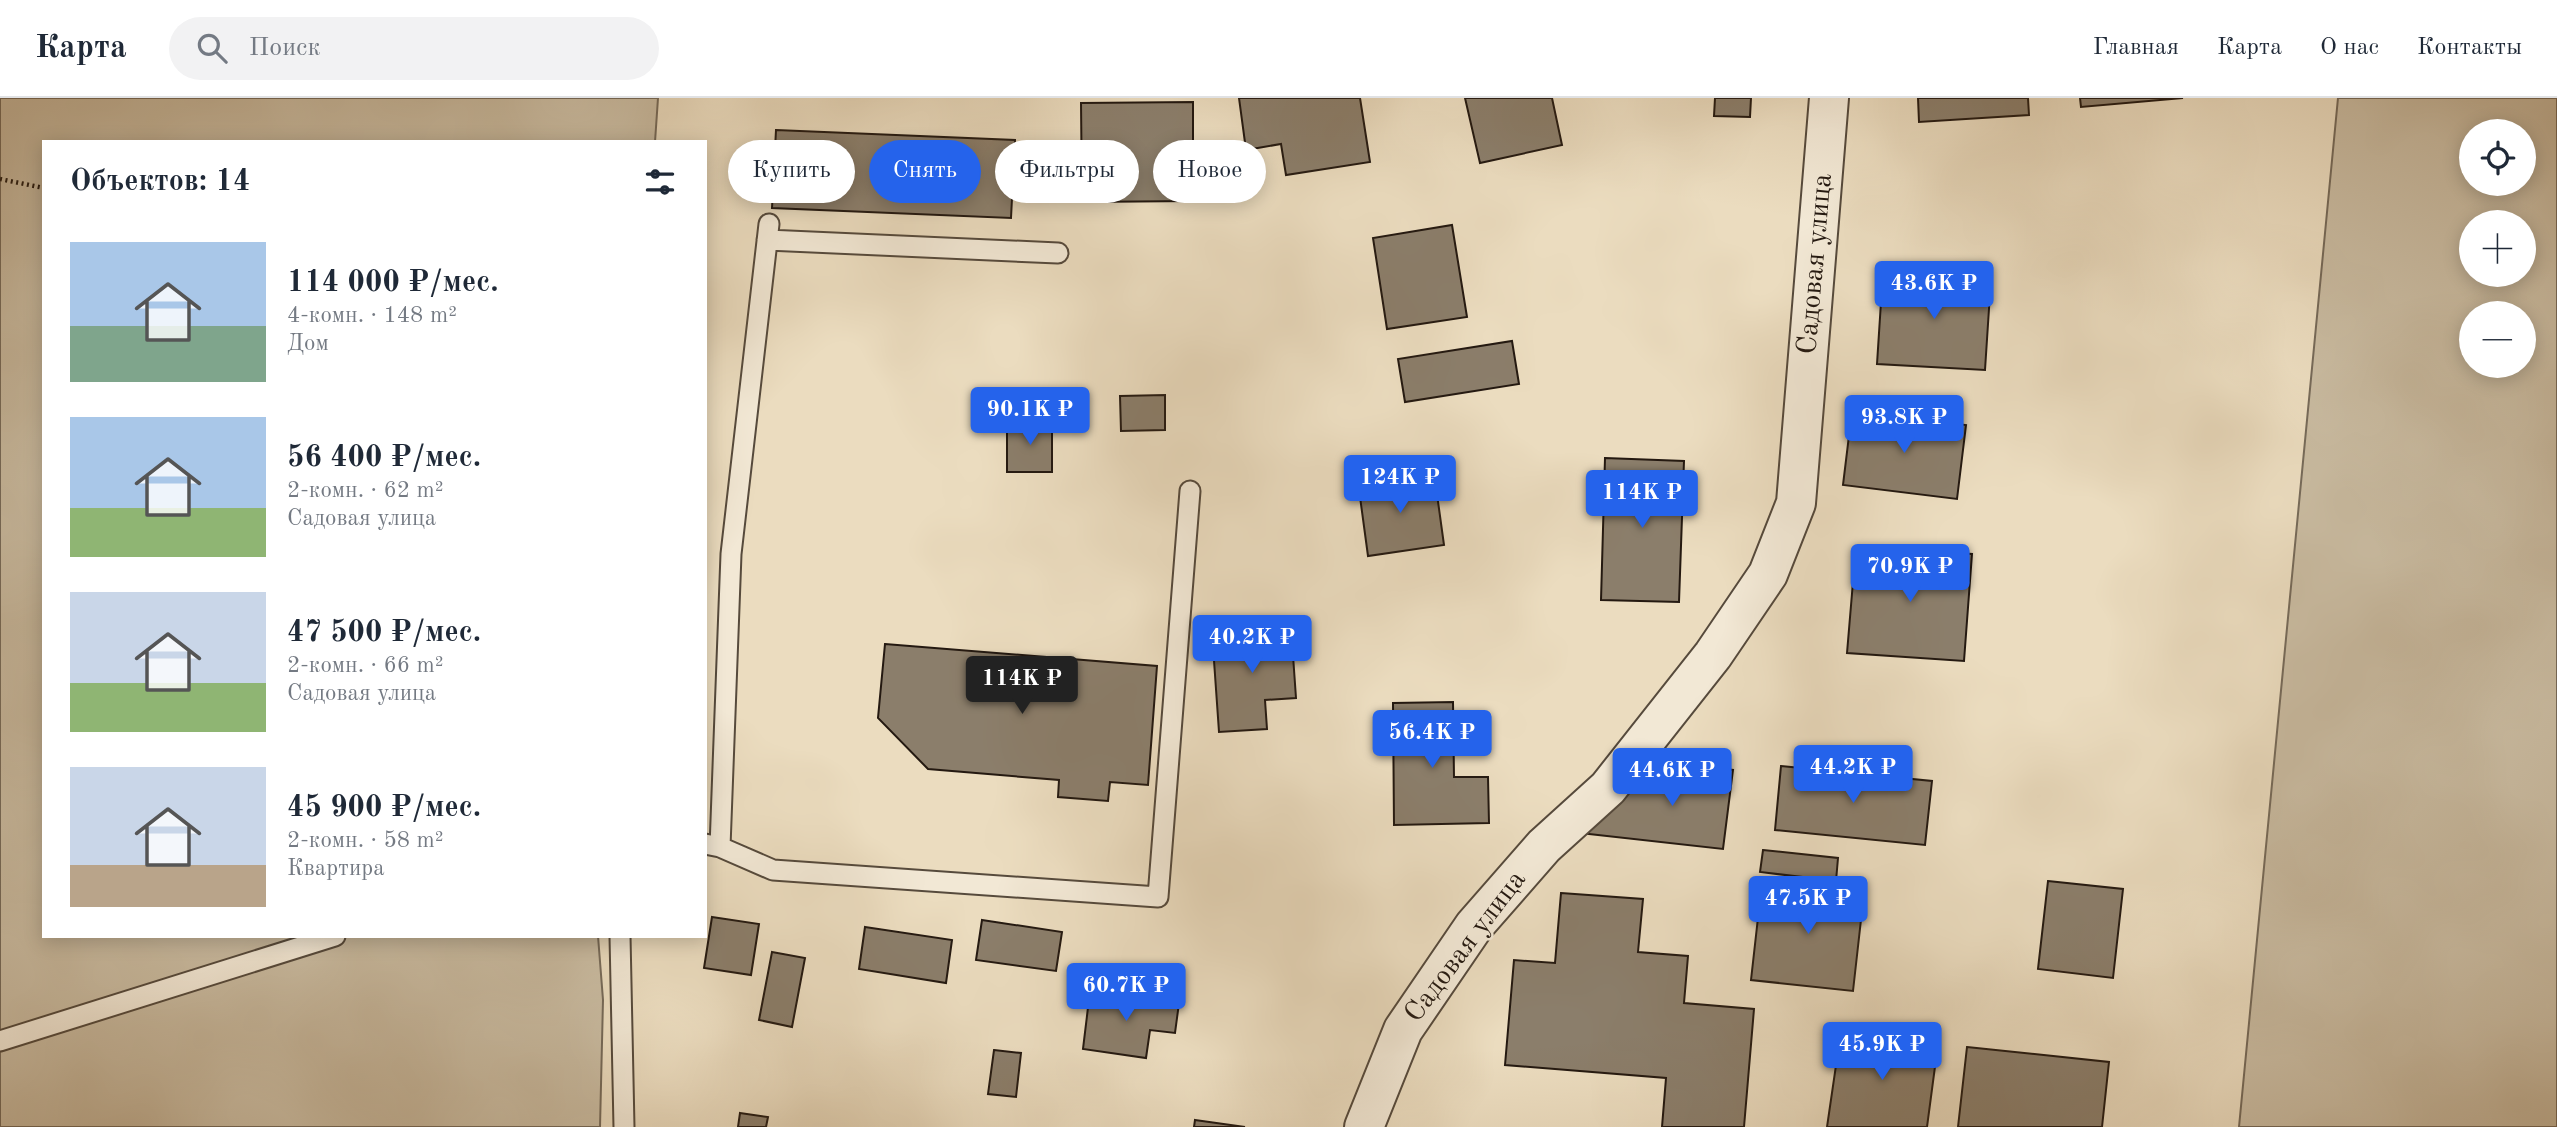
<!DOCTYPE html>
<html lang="ru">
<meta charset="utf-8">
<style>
body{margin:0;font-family:"Old Standard TT",serif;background:#f2f2f3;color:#1f2937;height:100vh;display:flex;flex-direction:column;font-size:26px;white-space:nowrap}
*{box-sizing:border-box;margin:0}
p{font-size:23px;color:#747a83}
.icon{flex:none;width:38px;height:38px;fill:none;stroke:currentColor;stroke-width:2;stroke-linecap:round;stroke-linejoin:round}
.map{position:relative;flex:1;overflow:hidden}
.panel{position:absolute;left:42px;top:42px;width:665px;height:798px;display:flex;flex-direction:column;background:#fff;border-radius:0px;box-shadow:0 4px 18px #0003}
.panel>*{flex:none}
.guide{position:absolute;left:728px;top:42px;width:665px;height:63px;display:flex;gap:14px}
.tools{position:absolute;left:2459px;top:21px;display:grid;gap:14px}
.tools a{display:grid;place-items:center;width:77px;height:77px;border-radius:50%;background:#fff;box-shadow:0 4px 18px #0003;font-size:35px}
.price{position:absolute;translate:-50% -60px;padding:0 16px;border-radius:7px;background:#2563eb;color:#fff;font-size:23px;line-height:46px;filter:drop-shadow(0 2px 4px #0008)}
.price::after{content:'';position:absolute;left:50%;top:42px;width:21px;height:16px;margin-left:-10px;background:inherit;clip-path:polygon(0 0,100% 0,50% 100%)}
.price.on{background:#222;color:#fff}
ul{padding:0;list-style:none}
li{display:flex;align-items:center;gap:21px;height:175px;padding:0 28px}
li span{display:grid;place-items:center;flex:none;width:196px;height:140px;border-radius:0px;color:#555}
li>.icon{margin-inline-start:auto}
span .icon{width:84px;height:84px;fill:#fffc;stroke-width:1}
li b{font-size:30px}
h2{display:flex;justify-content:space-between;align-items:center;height:84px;padding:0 28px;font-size:30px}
.tag{padding:0 24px;border-radius:32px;background:#fff;box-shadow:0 4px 18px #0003;font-size:24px;line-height:63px}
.tag.on{background:#2563eb;color:#fff}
header{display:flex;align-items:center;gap:42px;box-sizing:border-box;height:98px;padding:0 35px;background:#fff;border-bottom:2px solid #e0e1e3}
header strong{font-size:33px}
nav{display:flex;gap:38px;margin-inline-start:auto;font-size:24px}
.search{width:490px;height:63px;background:#f2f2f3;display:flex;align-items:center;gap:18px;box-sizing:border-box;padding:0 24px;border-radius:38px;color:#747a83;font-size:26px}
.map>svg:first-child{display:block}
.green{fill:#c9bba1;stroke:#766a59;stroke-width:2;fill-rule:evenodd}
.building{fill:#8b7e6b;stroke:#241911;stroke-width:2}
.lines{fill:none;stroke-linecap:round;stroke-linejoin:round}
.service-casing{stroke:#564a3c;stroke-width:23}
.minor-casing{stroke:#564a3c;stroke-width:42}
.path{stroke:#241911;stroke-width:4.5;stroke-dasharray:2 3.5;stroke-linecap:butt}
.service{stroke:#f2e8d5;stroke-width:19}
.minor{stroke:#f2e8d5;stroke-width:38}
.labels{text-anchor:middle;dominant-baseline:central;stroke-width:5;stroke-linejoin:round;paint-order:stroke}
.street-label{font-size:28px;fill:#241911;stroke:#f2e8d5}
</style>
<header>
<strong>Карта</strong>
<div class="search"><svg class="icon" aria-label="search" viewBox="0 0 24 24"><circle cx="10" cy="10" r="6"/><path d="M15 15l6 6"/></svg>Поиск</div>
<nav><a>Главная</a><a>Карта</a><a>О нас</a><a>Контакты</a></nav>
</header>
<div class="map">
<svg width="2557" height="1029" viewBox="0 0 2557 1029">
<rect width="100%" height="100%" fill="#ebdcbf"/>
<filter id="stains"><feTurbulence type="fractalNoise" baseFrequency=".00286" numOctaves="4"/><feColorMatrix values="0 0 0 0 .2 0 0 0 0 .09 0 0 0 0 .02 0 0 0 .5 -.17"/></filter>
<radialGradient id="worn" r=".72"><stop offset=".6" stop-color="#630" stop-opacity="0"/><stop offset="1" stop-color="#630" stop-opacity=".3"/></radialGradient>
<path class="green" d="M0,0H658L655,44H44V838H598L603,902L600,1029H0Z
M2338,0H2557V1029H2239ZM2471,33H2524V86H2471ZM2471,124H2524V177H2471ZM2471,215H2524V268H2471Z"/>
<path class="building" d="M1239,0H1360L1370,64L1286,77L1281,46L1246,52Z
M1465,0H1552L1562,47L1480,65Z
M1715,0H1751L1750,19L1714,18Z
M1918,0H2028L2029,17L1919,24Z
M2080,0H2183L2081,9Z
M1193,4V103L1082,104L1081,5Z
M776,32L1015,42L1011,120L772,110Z
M1452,127L1467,219L1387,231L1373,140Z
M1883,173L1991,180L1985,272L1877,266Z
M1512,243L1519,286L1405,304L1398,261Z
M1165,297V332L1121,333L1120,298Z
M1852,313L1966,327L1957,401L1843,387Z
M1007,324H1052V374H1007Z
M1605,360L1684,363L1679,504L1601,502Z
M1420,375L1422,391L1436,389L1444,447L1368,458L1358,384Z
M1856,448L1972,456L1964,563L1847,555Z
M1291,529L1296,600L1265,602L1267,631L1219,634L1212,534Z
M885,546L1157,568L1148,687L1110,684L1108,703L1058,699L1059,682L928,671L878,620Z
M1453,604L1454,679H1488L1489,725L1394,727L1393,605Z
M1660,664L1733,672L1723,751L1580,735Z
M1781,668L1932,683L1925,747L1775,732Z
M1763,752L1838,760L1836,783L1760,774Z
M2048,783L2123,791L2113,880L2038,871Z
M1762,784L1864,795L1853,893L1751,882Z
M1561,795L1643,801L1638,854L1688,858L1684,905L1754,911L1744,1029H1662L1666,980L1505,967L1514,862L1555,865Z
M712,819L759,826L751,877L704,870Z
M982,822L1062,834L1056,873L976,862Z
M865,829L952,842L946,885L859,871Z
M772,854L805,860L792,929L759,922Z
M1090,893L1179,905L1175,935L1150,932L1146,960L1083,951Z
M1841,933L1938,946L1927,1029H1827Z
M1967,949L2109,964L2102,1029H1958Z
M994,952L1021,955L1016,999L988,996Z
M740,1015L768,1019L766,1029H738Z
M1195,1022L1245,1029H1194Z"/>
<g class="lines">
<defs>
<path id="service" d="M767,142L1058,155
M705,746L720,749L731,456L769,126
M720,749L773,772L1158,799L1190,393
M620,838L624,1029
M0,943L335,838"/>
<path id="minor" d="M1364,1029L1403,932L1474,828L1544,748L1608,690L1713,557L1768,476L1796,405L1829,0"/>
</defs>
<use href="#service" class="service-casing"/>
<use href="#minor" class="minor-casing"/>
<path class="path" d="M0,81L44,90"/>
<use href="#service" class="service"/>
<use href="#minor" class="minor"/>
</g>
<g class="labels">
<g class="street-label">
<text transform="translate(1816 166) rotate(-85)">Садовая улица</text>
<text transform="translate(1466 849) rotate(-53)">Садовая улица</text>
</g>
</g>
<rect width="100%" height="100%" filter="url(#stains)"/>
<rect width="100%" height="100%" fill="url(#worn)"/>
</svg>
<div class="tools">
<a><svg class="icon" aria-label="locate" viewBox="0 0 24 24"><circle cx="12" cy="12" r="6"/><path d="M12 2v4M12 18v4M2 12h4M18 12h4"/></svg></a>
<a>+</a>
<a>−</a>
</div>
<b class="price" style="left:1934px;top:223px">43.6K ₽</b>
<b class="price" style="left:1030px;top:349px">90.1K ₽</b>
<b class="price" style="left:1904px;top:357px">93.8K ₽</b>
<b class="price" style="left:1400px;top:417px">124K ₽</b>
<b class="price" style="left:1642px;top:432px">114K ₽</b>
<b class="price" style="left:1910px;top:506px">70.9K ₽</b>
<b class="price" style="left:1252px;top:577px">40.2K ₽</b>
<b class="price on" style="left:1022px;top:618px">114K ₽</b>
<b class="price" style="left:1432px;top:672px">56.4K ₽</b>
<b class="price" style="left:1853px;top:707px">44.2K ₽</b>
<b class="price" style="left:1672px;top:710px">44.6K ₽</b>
<b class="price" style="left:1808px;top:838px">47.5K ₽</b>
<b class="price" style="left:1126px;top:925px">60.7K ₽</b>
<b class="price" style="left:1882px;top:984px">45.9K ₽</b>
<div class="guide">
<a class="tag">Купить</a>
<a class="tag on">Снять</a>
<a class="tag">Фильтры</a>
<a class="tag">Новое</a>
</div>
<section class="panel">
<h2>Объектов: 14<svg class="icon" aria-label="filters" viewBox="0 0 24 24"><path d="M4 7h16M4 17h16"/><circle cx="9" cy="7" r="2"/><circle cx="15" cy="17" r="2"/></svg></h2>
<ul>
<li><span style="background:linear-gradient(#a9c7e8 60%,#7fa58c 0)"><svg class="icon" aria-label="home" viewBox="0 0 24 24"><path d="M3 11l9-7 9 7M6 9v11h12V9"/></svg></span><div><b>114 000 ₽/мес.</b><p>4-комн. · 148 m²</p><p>Дом</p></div></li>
<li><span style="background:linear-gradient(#a9c7e8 65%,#8fb573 0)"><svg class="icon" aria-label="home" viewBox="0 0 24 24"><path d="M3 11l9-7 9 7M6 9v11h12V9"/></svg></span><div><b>56 400 ₽/мес.</b><p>2-комн. · 62 m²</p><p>Садовая улица</p></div></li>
<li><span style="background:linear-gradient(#c9d6e8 65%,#8fb573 0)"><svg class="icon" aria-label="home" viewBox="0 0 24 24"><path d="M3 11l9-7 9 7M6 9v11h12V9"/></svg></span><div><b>47 500 ₽/мес.</b><p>2-комн. · 66 m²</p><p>Садовая улица</p></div></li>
<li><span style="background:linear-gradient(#c9d6e8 70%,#b9a48a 0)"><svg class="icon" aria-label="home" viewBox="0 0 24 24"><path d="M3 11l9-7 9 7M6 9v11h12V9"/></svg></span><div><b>45 900 ₽/мес.</b><p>2-комн. · 58 m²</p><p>Квартира</p></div></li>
</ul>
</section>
</div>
